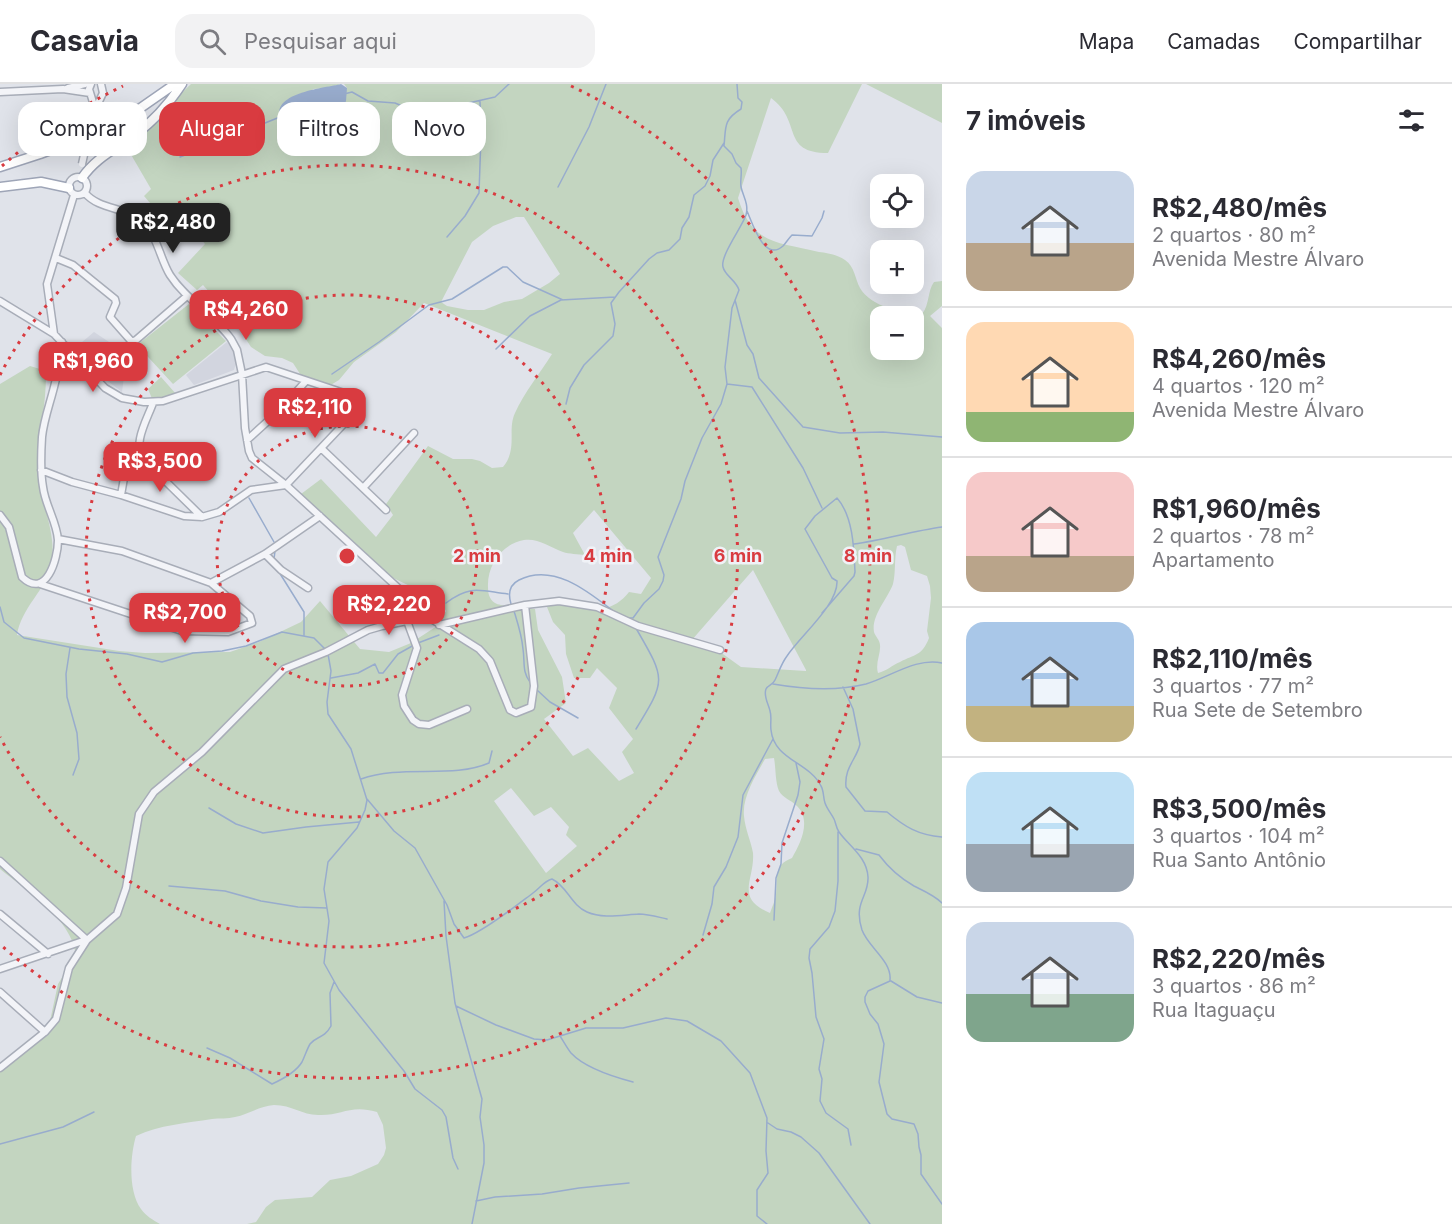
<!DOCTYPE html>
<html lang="pt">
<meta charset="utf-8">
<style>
body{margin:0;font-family:Inter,sans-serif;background:#f2f2f3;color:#2b2b33;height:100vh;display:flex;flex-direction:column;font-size:22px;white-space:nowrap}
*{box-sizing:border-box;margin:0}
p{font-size:20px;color:#7c7c81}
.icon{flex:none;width:33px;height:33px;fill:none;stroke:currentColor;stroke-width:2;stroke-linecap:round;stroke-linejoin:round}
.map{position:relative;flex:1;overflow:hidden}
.details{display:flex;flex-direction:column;background:#fff;width:510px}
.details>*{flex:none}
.banner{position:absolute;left:18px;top:18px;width:570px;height:54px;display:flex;gap:12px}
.fabs{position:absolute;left:870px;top:90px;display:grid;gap:12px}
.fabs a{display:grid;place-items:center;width:54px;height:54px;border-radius:12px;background:#fff;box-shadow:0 6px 24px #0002;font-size:30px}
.price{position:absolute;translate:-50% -51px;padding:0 14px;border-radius:12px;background:#d93b40;color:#fff;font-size:20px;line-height:39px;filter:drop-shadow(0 2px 3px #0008)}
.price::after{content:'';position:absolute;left:50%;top:36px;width:18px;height:14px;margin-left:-9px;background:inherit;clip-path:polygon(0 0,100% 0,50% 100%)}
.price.selected{background:#222;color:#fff}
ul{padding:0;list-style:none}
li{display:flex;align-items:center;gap:18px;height:150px;padding:0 24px}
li+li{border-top:2px solid #e1e1e2}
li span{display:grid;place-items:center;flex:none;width:168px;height:120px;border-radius:18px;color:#555}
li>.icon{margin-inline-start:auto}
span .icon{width:72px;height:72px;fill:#fffc;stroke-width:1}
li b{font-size:26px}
h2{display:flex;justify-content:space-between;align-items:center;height:72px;padding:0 24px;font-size:26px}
.pill{padding:0 21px;border-radius:18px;background:#fff;box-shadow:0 6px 24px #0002;font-size:21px;line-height:54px}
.pill.selected{background:#d93b40;color:#fff}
header{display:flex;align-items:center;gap:36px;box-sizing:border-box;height:84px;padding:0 30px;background:#fff;border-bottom:2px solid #e1e1e2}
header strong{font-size:28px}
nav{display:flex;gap:33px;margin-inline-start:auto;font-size:21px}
.search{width:420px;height:54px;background:#f2f2f3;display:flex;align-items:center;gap:15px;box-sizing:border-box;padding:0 21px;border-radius:18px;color:#7c7c81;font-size:22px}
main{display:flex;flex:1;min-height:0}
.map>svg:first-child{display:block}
.built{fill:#d2d5df}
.green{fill:#c3d5c0;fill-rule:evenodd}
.water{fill:#98accd}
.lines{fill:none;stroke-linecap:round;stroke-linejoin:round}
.stream{stroke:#98accd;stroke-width:1.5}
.minor-casing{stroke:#a8adb8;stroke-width:9}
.major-casing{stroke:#9ea5b7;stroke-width:11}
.minor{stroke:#f3f4f8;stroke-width:6}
.major{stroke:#fff;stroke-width:8}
.minor-bridge-casing{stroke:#a8adb8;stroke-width:9;stroke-linecap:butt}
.minor-bridge{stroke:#f3f4f8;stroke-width:6}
.ring{fill:none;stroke:#d93b40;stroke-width:3;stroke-dasharray:3 6}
.centre{fill:#d93b40;stroke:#f0f2f7;stroke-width:3}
.ring-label{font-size:18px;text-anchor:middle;font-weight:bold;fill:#d93b40;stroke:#f0f2f7;stroke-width:5;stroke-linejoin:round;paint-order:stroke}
</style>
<header>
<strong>Casavia</strong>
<div class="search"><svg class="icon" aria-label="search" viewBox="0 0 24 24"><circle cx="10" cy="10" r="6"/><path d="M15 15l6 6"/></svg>Pesquisar aqui</div>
<nav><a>Mapa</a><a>Camadas</a><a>Compartilhar</a></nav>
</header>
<main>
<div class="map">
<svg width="942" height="1140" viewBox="0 0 942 1140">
<rect width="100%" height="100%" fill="#e0e3ea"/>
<path class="built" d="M94,248L127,270L122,308L104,294L75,264Z
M227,258L235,268L237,276L234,286L194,301L186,291Z"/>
<path class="green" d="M191,0H341L329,4L313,5L290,42L309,41L321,36L333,37L347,4L344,0H862L828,69C780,69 803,37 771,14L738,114C752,161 778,158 819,168C828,169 838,171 845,176C855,183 855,195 860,204C870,222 903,230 922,230C930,220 927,208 934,198L942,197V222L930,232L942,244V1140H247L256,1138L266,1123L275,1116L312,1113L330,1096L351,1092L378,1080L384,1071L386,1064L383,1041L377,1028C350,1020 342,1032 318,1031C302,1031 292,1021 274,1021C260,1022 249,1030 235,1033C228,1035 219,1034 212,1035C187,1039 159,1041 136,1052C130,1072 128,1107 141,1125C146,1132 153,1136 160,1140H0V981L26,961L50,937L58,900L76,871C71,834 27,807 0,785V300L30,282L40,285L46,291C46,325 37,357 39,392C41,422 58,451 51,482C47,504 21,524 17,551L119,567L145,569L230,568L259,558L301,538L320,517L360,565L389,568L411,559L437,542L446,527L439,516L389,492L365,477L340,455L301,410L321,395L376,453L393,431L386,420L428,362L453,375H472L480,377L492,384L503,383C518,365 507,346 515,329C524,309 540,289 552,270L424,219L396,248L354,278L339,296L329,302L302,293L293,279L282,274L265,272L251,263L232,234L203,201L197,206L178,189L205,160L197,150L191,136L169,141L144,112L151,105L126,62ZM516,133H524L560,190L549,199L522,215L504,218L484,226H468L447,222L441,218L472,158L493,142ZM880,232H914V266H880ZM594,426L651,494L641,510L629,508C622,517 613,523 602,525L570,520L552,521L547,523L553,538L565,551L566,570L574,594H590L597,584L617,604L609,624L633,655L622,668L634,689L619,697L588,664L573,672L544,635L566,619L562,593L538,546L535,525C526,523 501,523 495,519C489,515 488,509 488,503C487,482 501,460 524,456C538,454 550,463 563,468C569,470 578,470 585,471L573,449ZM901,461L905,463L911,486L927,492L930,502L931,514L927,547L929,554C922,572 915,570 900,578C892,581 887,587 878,589C875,579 881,570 880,561C880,556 875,552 874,548C871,532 888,514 893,500C896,488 894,475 897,462ZM753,486L806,586V587L741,583L716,565L691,557ZM774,674C776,685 775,697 779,707C783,714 791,716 797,722C812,737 800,760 792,774C773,781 778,794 776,811C775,817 772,823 770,829C734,814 755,796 753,769C751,757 745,745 744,732C742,713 756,691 765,675ZM511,704L534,732L551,723L569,743L566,751L577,762L546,789L494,717Z
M866,0H942V39Z
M189,220L226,257L173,300L137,261Z
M161,293L176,310L153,317L148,305Z"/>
<path class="water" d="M341,0L347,4L346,17L338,35L290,42C284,41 281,39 280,34C272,8 326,4 341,0Z"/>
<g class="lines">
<path class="stream" d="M344,10L352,8L368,17L395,19L414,27H433L495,13L509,0
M180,73L280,33
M558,103L589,43L606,0
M747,127C752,138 764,179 783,162C786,159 788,155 792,151L812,152L822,134L824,127
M447,153L465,132L479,109L481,52L480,17
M735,216L747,261L753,270L759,294L803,343L840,349L883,348L942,353
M496,265L530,232L561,216L615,213
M332,290L379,258L429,221L452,215L503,183H507L523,198L563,216
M727,300L752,303L803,384L822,424
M566,320L570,304L584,281L613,252L615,240L611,219L619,208L649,175L657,169L669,166L680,155L682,144L689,133L694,111L705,102L710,92L713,76L724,59
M249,414L274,458
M854,460C884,456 912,447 942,443
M274,475L275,467
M279,488L304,528V551
M446,519C471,500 481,507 508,510
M511,520C508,510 509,501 519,496C555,478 591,510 617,530
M0,523L4,538L24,554L79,565L127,570L162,578L193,569L222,567L246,562L282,548L314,554L326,566
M514,527C518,540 522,552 523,565C525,578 522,588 530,598
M822,529L854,492L855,488C854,464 853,432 837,414L815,432L805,445L832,494L837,497C838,521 800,552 787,572C781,580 779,588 775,596C773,601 768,601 766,605C763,612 769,621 770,627C772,633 770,639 771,646C774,676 809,678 821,702C824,707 823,713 825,719C827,725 831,729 834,735C836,739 836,744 839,748C849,762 867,773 868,793C869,813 853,818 862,846C868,863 892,877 890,896
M627,534H633L644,519L659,505L663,497L664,491L658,473L681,415L685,397L702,354L721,320L727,300L725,283L732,224L739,206C736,196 725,192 723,183C720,172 742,143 746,131C749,120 743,112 741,103C740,97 742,90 741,84L736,79L732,70L724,62C726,43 723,36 741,25L742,18L738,14L737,0
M418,559L439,551
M70,564L66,590L67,613L77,649L79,675L73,691
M328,570L331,587L327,618L328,630L351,665L367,716L365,726L357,744L328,778L324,805L329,837L324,879L339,906L404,987L415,1005L442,1026L446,1033L453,1074L458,1085
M331,594L358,589L375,580L379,589H383L398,570L414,561
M773,600C802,605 838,607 866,600C890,593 917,573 942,579
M843,603L853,625L860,660C857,675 844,683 846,703L865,727L887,728C905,743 918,751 942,753
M537,606L550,618L578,634
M636,645C666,596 666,596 637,546
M361,695C402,680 452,695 489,679L492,667
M367,715L394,747L415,764L447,821L454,840L464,854C482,849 517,821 533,809C540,804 544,797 552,795C567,802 571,821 587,828C603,835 621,831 639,830C648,830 658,833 667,835
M209,724L236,740L263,749L306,743L359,738
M838,748V797L835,827L829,843L810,865L809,874L812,889L816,933L824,955L819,985L822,995L820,1017L826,1029L848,1045L851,1061
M856,765L879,771C888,783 900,794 914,802C924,807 934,811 942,819
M169,802L225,807L261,817L298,823L327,824
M444,817L446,852L455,919L482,1015L480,1033L484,1061V1079L472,1140
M774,836L776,794L781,780L782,759L798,711L800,698L796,679
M703,851L712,820L714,803L726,783L738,753L743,711L773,655
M890,897L868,907L865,913V918L870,930L878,940L884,960L879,998L887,1030L892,1035L914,1040L918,1050L919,1063L921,1071V1090L942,1120
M891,897L917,913L942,919
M456,922L496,941L534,955L547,956L586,944H623L666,934L687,937L721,957L750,989L767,1034L766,1067L768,1089L757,1106V1132L767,1140
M560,952C564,958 567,964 571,969C584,983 614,993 633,998
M207,964L230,974L272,1000C283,995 296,988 302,978C305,972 307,965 310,960C316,952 324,955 331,942L330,909L334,898
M768,1039L777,1045L791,1048L801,1053L819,1069L870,1140
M0,1060L63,1043L94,1028
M476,1117L495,1113L542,1110L579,1104L629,1099"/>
<defs>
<path id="minor" d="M91,0L89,5L95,25
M68,4L85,0
M0,8L63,5L90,9
M93,30L103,9L101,0
M69 102a9 9 0 1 1 18 0a9 9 0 1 1-18 0Z
M85,109C99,126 126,123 142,137C157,150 160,175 170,191C186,216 214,231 231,255L237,266L242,290L245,344L249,367L252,374L286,401L433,536L479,565L490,577L510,626L516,629L531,623L534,602L525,521
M56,174L73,181L115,215L116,219L110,233L132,258L136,256L187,212
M0,217L54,250L105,304L122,314L144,318L163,317L266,283L356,313L360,318L357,326L286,401L251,406L219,428L202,433L184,432L121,411L72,398L41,386
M54,250L47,200L74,111
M153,319C147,336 131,361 145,377L202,433
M247,356L279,327L306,297
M322,365L386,426
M363,404L414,349
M121,411L127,377L128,373L139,369
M0,431L9,443L22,493C46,516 58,475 58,456C57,438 45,421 43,403C40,387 41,369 42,353C44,334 51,317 55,299C59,286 60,272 62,258
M58,455L122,467L211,499L265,470L320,432
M265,470L281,486L308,504
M40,500L182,547L228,548L252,539L250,532L211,499
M407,537L417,564L402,611L404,622L413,636L419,640L429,641L467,625
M439,541L525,521L559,517L597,523L638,542L720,566
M0,777L87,856
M0,830L48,870
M0,885L86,856
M0,908L45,948
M0,984L45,948L56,935L69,884L87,856L117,830L126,804L139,730L154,708L202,668L284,585L326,568L368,546L382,542L407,537L412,533L415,520"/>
<path id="major" d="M0,83L40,70L116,41L175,0
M82,94C96,73 118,64 137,49C155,36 170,18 182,0
M0,103L41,98L69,104"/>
</defs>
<use href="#minor" class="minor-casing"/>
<use href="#major" class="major-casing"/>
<use href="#minor" class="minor"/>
<use href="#major" class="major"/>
<defs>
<path id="minor-bridge" d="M82,80L93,30"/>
</defs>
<use href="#minor-bridge" class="minor-bridge-casing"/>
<use href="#minor-bridge" class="minor-bridge"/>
</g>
<g class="ring">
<circle cx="347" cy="472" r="130"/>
<circle cx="347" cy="472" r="261"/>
<path d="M0 291A391 391 0 1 1 0 653"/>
<path d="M2 82A521 521 0 0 1 123 2M571 2A521 521 0 1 1 2 862"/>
</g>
<circle cx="347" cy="472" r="9" class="centre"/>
<g class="ring-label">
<text x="477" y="478">2 min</text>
<text x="608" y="478">4 min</text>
<text x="738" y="478">6 min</text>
<text x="868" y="478">8 min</text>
</g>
</svg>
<div class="fabs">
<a><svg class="icon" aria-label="locate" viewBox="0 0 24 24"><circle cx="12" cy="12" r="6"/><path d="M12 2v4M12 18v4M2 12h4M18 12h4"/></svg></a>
<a>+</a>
<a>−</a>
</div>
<b class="price selected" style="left:173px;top:170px">R$2,480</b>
<b class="price" style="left:246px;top:257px">R$4,260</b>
<b class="price" style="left:93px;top:309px">R$1,960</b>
<b class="price" style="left:315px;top:355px">R$2,110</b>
<b class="price" style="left:160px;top:409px">R$3,500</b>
<b class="price" style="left:389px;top:552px">R$2,220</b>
<b class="price" style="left:185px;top:560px">R$2,700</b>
<div class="banner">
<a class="pill">Comprar</a>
<a class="pill selected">Alugar</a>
<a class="pill">Filtros</a>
<a class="pill">Novo</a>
</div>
</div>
<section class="details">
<h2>7 imóveis<svg class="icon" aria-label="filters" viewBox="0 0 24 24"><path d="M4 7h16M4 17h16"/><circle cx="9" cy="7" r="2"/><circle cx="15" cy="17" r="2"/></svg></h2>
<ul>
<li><span style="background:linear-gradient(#c9d6e8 60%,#b9a48a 0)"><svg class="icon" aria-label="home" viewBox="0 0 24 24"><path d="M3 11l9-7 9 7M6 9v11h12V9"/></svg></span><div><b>R$2,480/mês</b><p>2 quartos · 80 m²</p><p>Avenida Mestre Álvaro</p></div></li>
<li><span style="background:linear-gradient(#ffd9b3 75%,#8fb573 0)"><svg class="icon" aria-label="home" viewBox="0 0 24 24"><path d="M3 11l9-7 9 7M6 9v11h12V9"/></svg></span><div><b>R$4,260/mês</b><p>4 quartos · 120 m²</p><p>Avenida Mestre Álvaro</p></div></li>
<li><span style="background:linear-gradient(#f6c9c9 70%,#b9a48a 0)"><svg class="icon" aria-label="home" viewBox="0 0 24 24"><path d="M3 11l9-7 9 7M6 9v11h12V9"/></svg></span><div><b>R$1,960/mês</b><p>2 quartos · 78 m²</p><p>Apartamento</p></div></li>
<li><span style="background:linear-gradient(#a9c7e8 70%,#c2b280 0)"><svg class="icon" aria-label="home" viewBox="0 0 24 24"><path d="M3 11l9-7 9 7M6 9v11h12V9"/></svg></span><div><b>R$2,110/mês</b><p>3 quartos · 77 m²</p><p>Rua Sete de Setembro</p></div></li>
<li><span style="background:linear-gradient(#bfe0f5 60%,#9aa5b1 0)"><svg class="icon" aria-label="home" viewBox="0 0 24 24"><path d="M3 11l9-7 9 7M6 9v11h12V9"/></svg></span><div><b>R$3,500/mês</b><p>3 quartos · 104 m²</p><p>Rua Santo Antônio</p></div></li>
<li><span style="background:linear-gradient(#c9d6e8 60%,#7fa58c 0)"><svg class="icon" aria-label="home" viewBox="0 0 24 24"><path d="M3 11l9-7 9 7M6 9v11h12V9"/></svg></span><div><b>R$2,220/mês</b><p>3 quartos · 86 m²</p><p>Rua Itaguaçu</p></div></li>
</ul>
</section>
</main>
